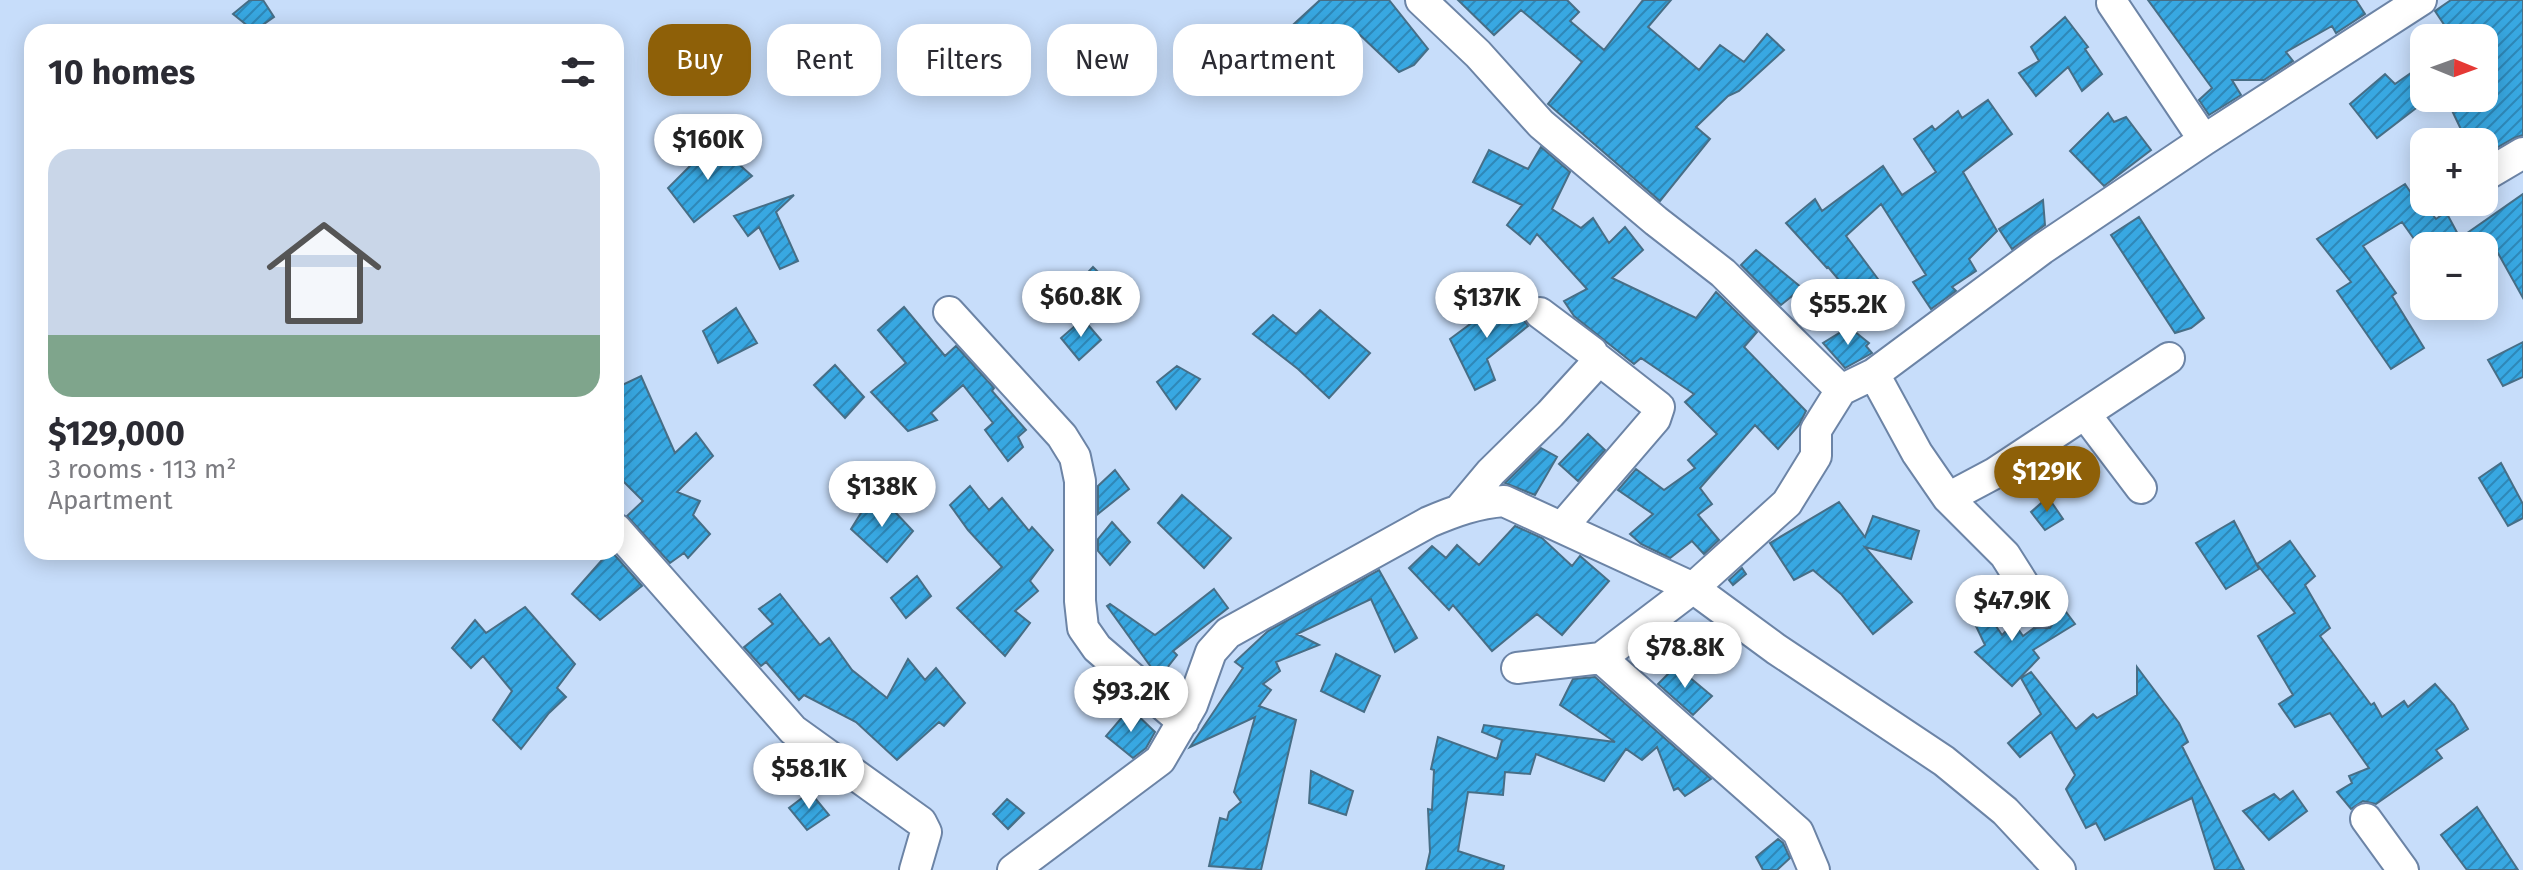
<!DOCTYPE html>
<meta charset="utf-8">
<style>
body{margin:0;font-family:"Fira Sans",sans-serif;background:#f7f7f7;color:#2b2b33;height:100vh;display:flex;flex-direction:column;font-size:30px;white-space:nowrap}
*{box-sizing:border-box;margin:0}
p{font-size:26px;color:#7c7c81}
.icon{flex:none;width:44px;height:44px;fill:none;stroke:currentColor;stroke-width:2;stroke-linecap:round;stroke-linejoin:round}
.map{position:relative;flex:1;overflow:hidden}
.panel{position:absolute;left:24px;top:24px;width:600px;height:536px;display:flex;flex-direction:column;background:#fff;border-radius:24px;box-shadow:0 4px 20px #0003}
.panel>*{flex:none}
.guide{position:absolute;left:648px;top:24px;width:760px;height:72px;display:flex;gap:16px}
.needle{width:52px;rotate:91deg}
.tools{position:absolute;left:2410px;top:24px;display:grid;gap:16px}
.tools a{display:grid;place-items:center;width:88px;height:88px;border-radius:16px;background:#fff;box-shadow:0 4px 20px #0003;font-size:40px}
.price{position:absolute;translate:-50% -68px;padding:0 18px;border-radius:28px;background:#fff;color:#222;font-size:26px;line-height:52px;filter:drop-shadow(0 2px 4px #0008)}
.price::after{content:'';position:absolute;left:50%;top:48px;width:24px;height:18px;margin-left:-12px;background:inherit;clip-path:polygon(0 0,100% 0,50% 100%)}
.price.selected{background:#8e6008;color:#fff}
ul{padding:0;list-style:none}
li{display:grid;align-content:center;gap:16px;height:424px;padding:0 24px}
li+li{border-top:2px solid #e1e1e2}
li span{display:grid;place-items:center;height:248px;border-radius:24px;color:#555}
li>.icon{margin-inline-start:auto}
span .icon{width:144px;height:144px;fill:#fffc;stroke-width:1}
li b{font-size:34px}
h2{display:flex;justify-content:space-between;align-items:center;height:96px;padding:0 24px;font-size:34px}
.pill{padding:0 28px;border-radius:24px;background:#fff;box-shadow:0 4px 20px #0003;font-size:28px;line-height:72px}
.pill.selected{background:#8e6008;color:#fff}
.map>svg:first-child{display:block}
.building{fill:url(#building-hatch);stroke:#476e86;stroke-width:2}
.lines{fill:none;stroke-linecap:round;stroke-linejoin:round}
.street-casing{stroke:#6c84a6;stroke-width:34}
.street{stroke:#fff;stroke-width:30}
</style>
<div class="map">
<svg width="2523" height="870" viewBox="0 0 2523 870">
<defs>
<pattern id="building-hatch" width="6" height="6" patternUnits="userSpaceOnUse" patternTransform="scale(2)"><rect width="6" height="6" fill="#38a8e2"/><path d="M-1 1l2-2M0 6l6-6M5 7l2-2" fill="none" stroke="#2e88b8"/></pattern>
</defs>
<rect width="100%" height="100%" fill="#c7ddfa"/>
<path class="building" d="M250,0H263L274,17L254,31L233,14Z
M1320,0H1389L1428,49L1414,65L1399,72L1360,35L1316,82L1296,58L1303,52L1283,34Z
M1458,0H1567L1579,12L1570,21L1604,50L1643,0H1671L1648,27L1699,70L1720,45L1744,62L1767,34L1784,50L1739,91L1728,96L1696,127L1710,139L1660,201L1548,104L1582,62L1521,10L1494,35Z
M2148,0H2356L2365,14L2336,33L2332,26L2286,52L2293,61L2264,80H2232L2241,95L2209,115L2199,100L2212,88Z
M2451,0H2523V135L2514,138L2484,155V142H2467L2446,98H2484V38H2453L2435,11Z
M2065,17L2088,47L2085,49L2102,74L2082,91L2068,67L2036,96L2019,73L2039,61L2031,47Z
M2424,64V102L2377,138L2350,104L2385,74L2395,84Z
M1988,100L2012,134L1963,172L1997,231L1969,259L1976,271L1952,287L1956,291L1931,309L1913,282L1926,275L1881,204L1846,236L1878,279L1855,299L1828,267L1827,268L1786,223L1815,199L1822,211L1883,166L1902,195L1936,172L1914,139L1932,126L1935,130L1958,111L1962,118Z
M2108,113L2114,122L2126,117L2151,150L2104,186L2070,151Z
M714,142L752,176L694,222L668,188Z
M1541,147L1570,172L1552,209L1581,228L1593,218L1609,243L1625,227L1643,250L1612,278L1696,318L1716,292L1757,332L1744,347L1806,411L1799,425L1778,449L1755,425L1700,488L1712,504L1698,515L1719,540L1704,554L1692,541L1670,558L1641,544L1630,534L1653,514L1618,490L1636,469L1664,490L1695,468L1688,460L1717,434L1685,402L1694,394L1641,358L1634,364L1574,316L1564,301L1587,289L1537,234L1530,244L1507,225L1522,205L1473,182L1489,150L1528,169Z
M2405,184L2425,214L2430,211L2436,219L2446,212L2460,238L2523,194V298L2494,246H2419L2402,222L2363,246L2396,293L2392,296L2424,348L2391,369L2337,291L2351,282L2317,239Z
M794,195L776,212L798,261L780,269L759,227L748,236L734,216Z
M2043,200L2045,225L2012,249L1999,229Z
M2139,217L2204,318L2191,328L2175,333L2111,235Z
M1756,250L1802,288L1781,305L1741,265Z
M1093,267L1109,283L1076,317L1060,302Z
M1508,296L1528,326L1487,359L1495,380L1475,390L1450,339Z
M904,307L945,356L956,346L994,388L992,391L1026,430L1018,437L1023,447L1008,461L985,430L993,423L963,385L931,413L937,420L908,431L871,392L906,363L878,330Z
M736,308L757,343L718,363L703,331Z
M1320,310L1370,353L1329,398L1298,369L1253,334L1273,315L1296,334Z
M1083,319L1101,340L1079,360L1061,338Z
M1849,327L1869,343L1866,346L1872,353L1845,368L1823,343Z
M2523,342V377L2503,386L2488,360Z
M835,365L864,397L845,418L814,385Z
M1177,366L1200,379L1176,409L1157,382Z
M641,376L675,453L696,433L713,456L677,492L700,501L693,515L710,534L688,558L684,553L670,563L627,516L643,501L616,474V388Z
M1588,434L1605,450L1578,481L1559,464Z
M1541,448L1557,457L1535,495L1505,483Z
M2501,463L2523,504V518L2508,526L2479,478Z
M1115,470L1129,489L1098,514V486Z
M970,486L989,510L1002,498L1029,531L1032,527L1053,550L1030,581L1038,591L1015,611L1030,623L1005,656L957,608L1002,567L968,530L950,505Z
M1182,495L1231,538L1204,568L1158,523Z
M880,496L913,531L887,562L851,529L861,513Z
M2048,497L2063,519L2045,530L2031,512Z
M1839,502L1865,537L1873,516L1919,531L1911,559L1865,547L1912,602L1873,634L1841,594L1813,570L1794,580L1770,543Z
M2234,521L2259,569L2226,589L2196,543Z
M1112,522L1130,542L1110,565L1098,551V539Z
M1515,526L1542,538L1572,566L1580,556L1609,581L1562,635L1537,614L1492,651L1453,605L1449,610L1409,568L1432,546L1446,558L1457,545L1479,565Z
M2290,541L2315,576L2305,585L2330,628L2320,636L2371,705L2374,703L2382,717L2404,701L2408,707L2435,684L2454,705L2468,729L2436,750L2442,758L2376,804L2363,801L2351,809L2337,792L2352,783L2349,776L2369,768L2330,713L2295,727L2279,704L2293,695L2258,636L2295,613L2257,564Z
M609,552H612L642,586L600,620L572,594Z
M1742,568L1746,574L1733,585L1729,580Z
M1379,570L1417,638L1395,652L1371,599L1297,634L1319,645L1276,662L1280,671L1263,684L1271,690L1259,706L1296,720L1261,870L1209,866L1220,818L1227,820L1229,812L1241,802L1234,792L1255,717L1190,747L1243,668L1235,662L1268,631Z
M917,576L931,596L906,618L891,598Z
M1214,589L1228,608L1173,651L1177,655L1159,678L1107,606L1110,604L1155,635Z
M780,594L820,645L829,638L852,670L887,698L908,659L925,680L936,668L965,703L944,726L939,722L897,760L856,722L804,695L799,700L766,662L761,666L744,647L773,624L759,609Z
M1977,598L2002,635L2014,623L2023,636L2034,628H2050L2063,608L2075,624L2033,650L2039,658L2012,686L1975,652L1985,645L1966,605Z
M525,607L575,664L557,688L566,697L549,713L521,749L493,720L512,691L483,656L471,668L452,648L475,620L486,633Z
M1336,654L1380,676L1364,712L1321,691Z
M1676,666L1712,696L1693,715L1658,684Z
M2137,667L2179,723L2188,742L2182,746L2244,870H2215L2192,798L2105,840L2096,823L2086,828L2066,789L2075,775L2051,732L2020,757L2008,743L2041,714L2021,678L2031,672L2076,729L2093,714L2097,718L2137,695Z
M1595,677L1711,779L1685,796L1678,788L1674,790L1657,747L1642,760L1626,749L1604,781L1536,754L1530,774L1505,772L1503,795L1468,792L1458,851L1504,866L1503,870H1426L1430,852L1428,809L1432,810L1434,770L1431,769L1438,737L1497,759L1502,740L1482,732L1484,725L1615,742L1560,705L1573,679Z
M1130,708L1155,732L1146,748L1133,758L1106,736Z
M1311,771L1353,791L1346,815L1309,803Z
M2293,791L2307,811L2269,840L2243,811L2274,794L2280,800Z
M810,792L829,815L807,830L789,808Z
M1007,799L1024,813L1008,829L993,814Z
M2477,807L2518,870H2467L2441,835Z
M1778,839L1783,843L1790,858L1777,870H1763L1756,857Z"/>
<g class="lines">
<defs>
<path id="street" d="M1421,0L1478,54L1541,124L1656,221L1723,273L1841,390
M2112,3L2204,140
M2484,176L2523,153
M949,312L1062,436L1075,457L1080,481V601L1083,628L1097,648L1183,722
M1874,374L1917,453L1948,498L2005,555L2041,612
M2085,414L2141,488
M1948,498L1995,473L2169,358
M1460,509L1491,472L1550,414L1592,368L1594,361L1592,352L1540,313
M1563,526L1655,419L1659,407L1594,356
M616,529L793,730L921,822L926,832L915,870
M1601,658L1798,832L1814,870
M1517,668L1601,658L1693,588L1776,649L1944,761L2005,811L2060,870
M2366,819L2403,870
M1013,870L1160,760L1192,705L1211,652L1228,633L1429,522C1455,511 1477,503 1504,501L1693,588L1787,503L1816,456V430L1841,390L1874,374L2042,249L2204,140L2421,0"/>
</defs>
<use href="#street" class="street-casing"/>
<use href="#street" class="street"/>
</g>
</svg>
<div class="tools">
<a><svg class="needle" viewBox="-14 -14 28 28"><path d="M0-13l5 13h-10z" fill="#e53935"/><path d="M0 13l5-13h-10z" fill="#7c7c81"/></svg></a>
<a>+</a>
<a>−</a>
</div>
<b class="price" style="left:708px;top:182px">$160K</b>
<b class="price" style="left:1081px;top:339px">$60.8K</b>
<b class="price" style="left:1487px;top:340px">$137K</b>
<b class="price" style="left:1848px;top:347px">$55.2K</b>
<b class="price selected" style="left:2047px;top:514px">$129K</b>
<b class="price" style="left:882px;top:529px">$138K</b>
<b class="price" style="left:2012px;top:643px">$47.9K</b>
<b class="price" style="left:1685px;top:690px">$78.8K</b>
<b class="price" style="left:1131px;top:734px">$93.2K</b>
<b class="price" style="left:809px;top:811px">$58.1K</b>
<div class="guide">
<a class="pill selected">Buy</a>
<a class="pill">Rent</a>
<a class="pill">Filters</a>
<a class="pill">New</a>
<a class="pill">Apartment</a>
</div>
<section class="panel">
<h2>10 homes<svg class="icon" aria-label="filters" viewBox="0 0 24 24"><path d="M4 7h16M4 17h16"/><circle cx="9" cy="7" r="2"/><circle cx="15" cy="17" r="2"/></svg></h2>
<ul>
<li><span style="background:linear-gradient(#c9d6e8 75%,#7fa58c 0)"><svg class="icon" aria-label="home" viewBox="0 0 24 24"><path d="M3 11l9-7 9 7M6 9v11h12V9"/></svg></span><div><b>$129,000</b><p>3 rooms · 113 m²</p><p>Apartment</p></div></li>
</ul>
</section>
</div>
